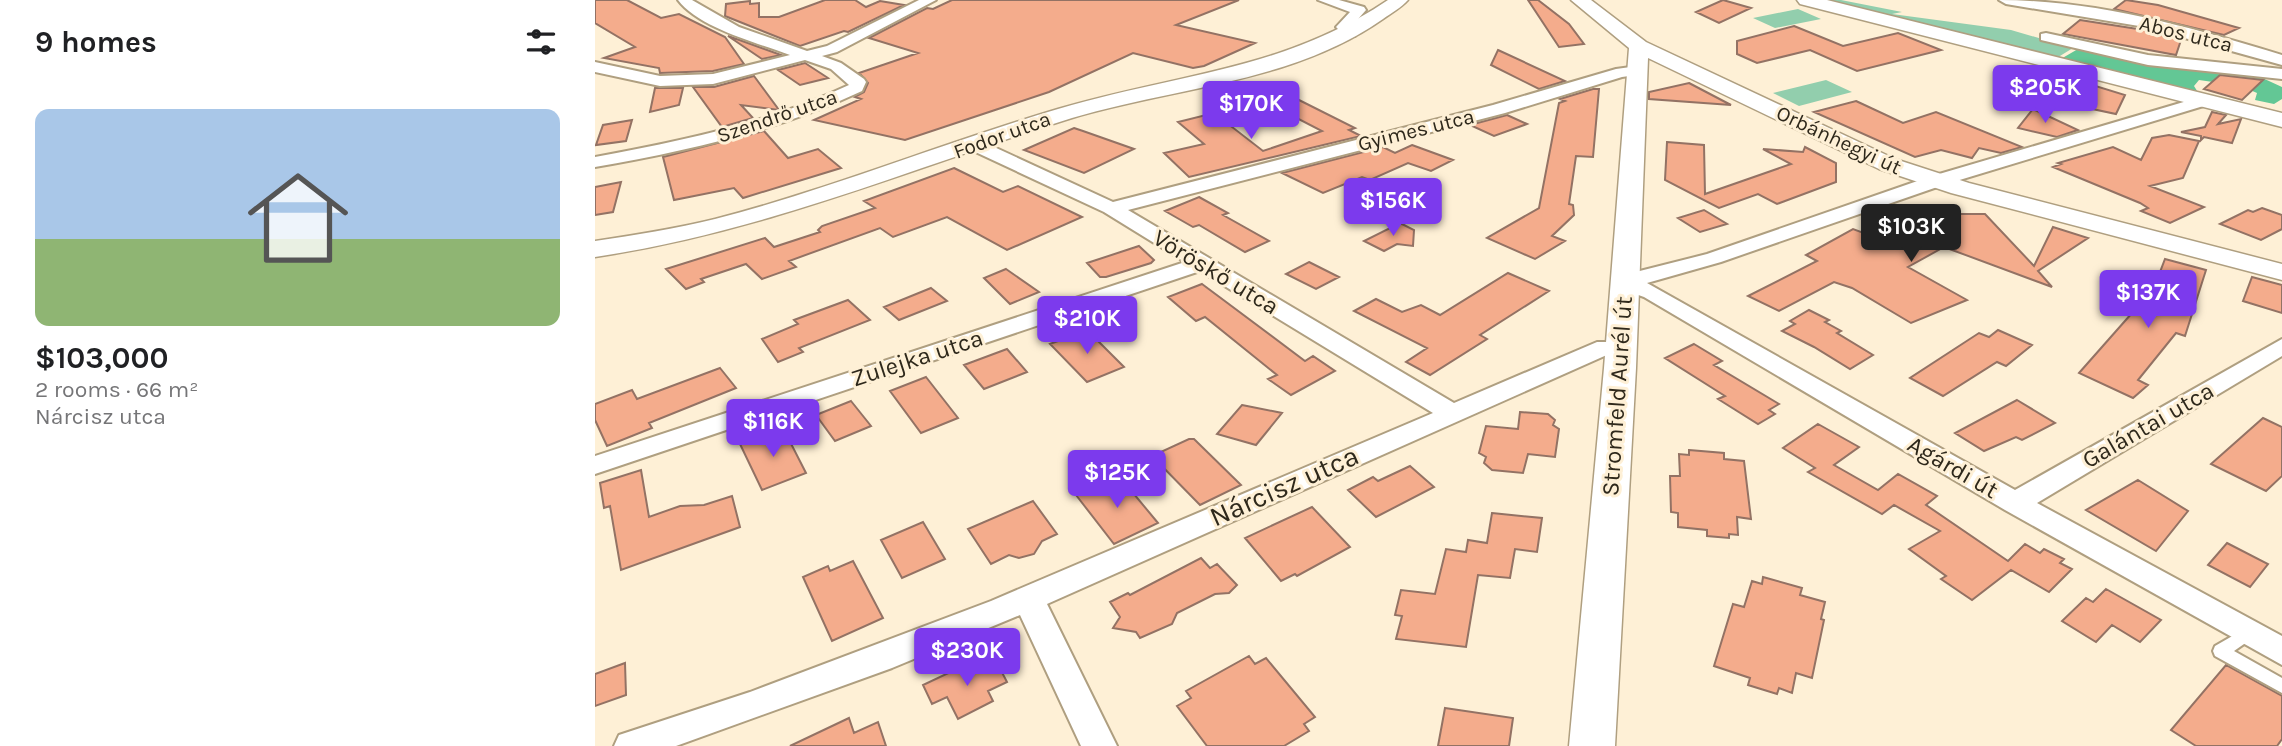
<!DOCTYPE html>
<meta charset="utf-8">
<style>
body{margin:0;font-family:Karla,sans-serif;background:#f6f6f6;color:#202124;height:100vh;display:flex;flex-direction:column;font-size:26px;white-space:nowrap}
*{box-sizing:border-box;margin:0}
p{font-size:23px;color:#757577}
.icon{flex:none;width:38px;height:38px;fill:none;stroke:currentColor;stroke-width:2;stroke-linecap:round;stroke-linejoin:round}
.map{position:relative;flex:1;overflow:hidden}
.sheet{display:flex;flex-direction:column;background:#fff;width:595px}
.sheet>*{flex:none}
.price{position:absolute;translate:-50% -60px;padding:0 16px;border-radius:7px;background:#7c3aed;color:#fff;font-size:23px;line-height:46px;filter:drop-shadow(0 2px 4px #0008)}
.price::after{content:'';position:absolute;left:50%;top:42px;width:21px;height:16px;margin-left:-10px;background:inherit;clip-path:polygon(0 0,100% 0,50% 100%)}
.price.active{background:#222;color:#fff}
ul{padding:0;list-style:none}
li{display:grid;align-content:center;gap:14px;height:371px;padding:0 35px}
li span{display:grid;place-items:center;height:217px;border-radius:14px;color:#555}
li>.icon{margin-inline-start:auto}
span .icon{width:126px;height:126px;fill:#fffc;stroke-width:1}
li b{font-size:30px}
h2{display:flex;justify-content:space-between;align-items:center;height:84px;padding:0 35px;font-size:30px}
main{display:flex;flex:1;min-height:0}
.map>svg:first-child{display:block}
.green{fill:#92cead}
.forest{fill:#63c795}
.building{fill:#f4ac8c;stroke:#937264;stroke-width:2}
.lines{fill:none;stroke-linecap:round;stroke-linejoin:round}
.service-casing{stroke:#af9f80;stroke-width:4}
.minor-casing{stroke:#af9f80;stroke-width:4}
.tertiary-casing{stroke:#af9f80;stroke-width:3}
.service{fill:#fff;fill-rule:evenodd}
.minor{fill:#fff;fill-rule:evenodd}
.tertiary{fill:#fff;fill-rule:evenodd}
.labels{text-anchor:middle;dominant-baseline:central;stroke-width:6;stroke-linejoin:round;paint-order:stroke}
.far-street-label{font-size:21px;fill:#2e281b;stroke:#fef0d6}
.street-label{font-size:24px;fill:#2e281b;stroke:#fef0d6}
.near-street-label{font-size:28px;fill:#2e281b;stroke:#fef0d6}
</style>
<main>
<section class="sheet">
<h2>9 homes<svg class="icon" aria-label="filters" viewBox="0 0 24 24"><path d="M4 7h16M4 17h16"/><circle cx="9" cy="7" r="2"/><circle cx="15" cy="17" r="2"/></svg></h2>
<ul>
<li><span style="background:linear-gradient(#a9c7e8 60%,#8fb573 0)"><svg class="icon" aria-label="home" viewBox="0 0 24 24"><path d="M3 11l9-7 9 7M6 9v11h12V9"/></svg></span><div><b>$103,000</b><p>2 rooms · 66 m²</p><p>Nárcisz utca</p></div></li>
</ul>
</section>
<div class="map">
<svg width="1687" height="746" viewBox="0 0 1687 746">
<rect width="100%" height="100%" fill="#fef0d6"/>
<path class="green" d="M1225,0H1246L1307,12L1297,14L1416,30L1478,48L1460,59Z
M1203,9L1226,19L1180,28L1158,18Z
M1231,80L1257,92L1204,106L1178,93Z"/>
<path class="forest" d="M1483,49L1565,67L1663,76L1687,87V99L1679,104L1660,100L1662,93L1646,86L1604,80L1599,86L1604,94L1464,60Z"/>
<path class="building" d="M0,0H32L66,18L84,14L130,37L149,64L118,71L65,73L64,68L9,58L40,47L0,23Z
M230,0H260L271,7L285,1L309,5L253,32L249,31L205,46L130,16L131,4L155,1V4L164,3V17H184Z
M357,0H644L581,25L660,43L609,66L598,68L538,53L454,92L310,140L219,120L266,99L260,97L269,92L273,83L264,73L323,53L274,38L332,8L338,9Z
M933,0H943L974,24L989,44L964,47Z
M1128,0L1156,8L1124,23L1101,12Z
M1531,0L1563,5L1644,28L1629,35L1519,9Z
M1485,20L1549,30L1586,40L1581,55L1468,34Z
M1199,26L1248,46L1303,33L1346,50L1262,71L1215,50L1162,63L1142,54V41Z
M133,36L150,42L186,55L167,59Z
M903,50L970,81L944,89L896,65Z
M210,63L233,78L205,85L183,70Z
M1625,75L1668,80L1647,100L1609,89Z
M159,76L184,110L146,105L158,118L127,127L98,87H119Z
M1468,76L1530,95L1521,114L1446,98L1460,79Z
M1094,83L1136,105L1054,99V92Z
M60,88H88L84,105L55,112Z
M998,89H1004L998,157L981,156L974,204L978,205L979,215L957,236L970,241L940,259L892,238L944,208L964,103L970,101L965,99Z
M698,97L760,128L754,130L766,136L594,177L569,153L609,144L583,122L619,113L668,151L727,131L690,112Z
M1261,101L1308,123L1341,112L1427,147L1406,153L1384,148L1377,158L1346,150L1320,157L1219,112Z
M1438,109L1483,130L1462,137L1423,128Z
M1617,112L1631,115L1623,124L1646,119L1637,143L1609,137L1606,140V136L1586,132L1610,127Z
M912,115L932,124L899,136L875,125Z
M37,120L31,141L1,145L8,125Z
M479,128L488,131L539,149L489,173L429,150Z
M169,131L193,158L223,149L246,168L148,198L139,188L79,200L68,157Z
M1574,135L1604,141L1588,178L1555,186L1609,207L1575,223L1546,211L1553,208L1545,203L1458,167L1466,164L1463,163L1518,147L1546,160L1557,138Z
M1072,142L1109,145L1110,194L1196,164L1168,149L1208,152L1210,147L1241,163V182L1182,204L1163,194L1124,208L1070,180Z
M817,145L858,160L836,171L813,163L775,180L767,177L728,193L687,173L788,147L800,153Z
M359,168L408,192L423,186L487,217L412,250L352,217L298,237L285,228L194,261L201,267L167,279L151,264L106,279L109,282L91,289L71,269L170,238L179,247L225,232L223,230L227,226L280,208L269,201Z
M26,182L18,212L0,215V187Z
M604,197L633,213L628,215L674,241L650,252L604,225L598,227L570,211Z
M1333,208L1362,214H1390L1439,266L1458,227L1493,238L1443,271L1457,287L1349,247L1313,267L1372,300L1316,323L1257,288L1239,282L1184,311L1153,296L1222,261L1211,255L1258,229L1296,243L1330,224Z
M1667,208L1687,215V229L1666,240L1625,224L1653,210L1658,212Z
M1109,210L1132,224L1105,232L1083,218Z
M805,223L819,230L818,246L802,244L789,251L769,241Z
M544,246L559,260L556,263L511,277H505L492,263Z
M1570,259L1611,270L1590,336L1581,333L1543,380L1553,385L1538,398L1484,373L1545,304L1552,306Z
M714,262L744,277L721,289L691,274Z
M411,269L444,292L415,304L389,278Z
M913,273L954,291L885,335L892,339L835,375L811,362L832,348L759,311L781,299L807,312L826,305L845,315Z
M1657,277L1687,285V313L1648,301Z
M607,284L710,361L718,356L740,371L696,395L673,379L682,375L610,317L601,321L573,297Z
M336,288L352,301L304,320L289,307Z
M253,300L275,320L204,348L208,352L183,362L167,339L203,324L199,320Z
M1214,310L1234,320L1230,322L1246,331L1242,333L1278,355L1255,369L1219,347L1187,331L1200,324L1195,321Z
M492,330L529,367L492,382L455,344Z
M1403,330L1437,345L1411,366L1402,362L1348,396L1315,378L1384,333L1394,337Z
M1099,344L1127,361L1119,365L1184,404L1174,410L1180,414L1163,424L1123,399L1130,396L1070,358Z
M412,349L432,372L389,389L369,365Z
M125,368L141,388L54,423L57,428L12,446L0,420V404L37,390L42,399Z
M331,377L363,418L326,433L295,391Z
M1422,400L1460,423L1427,440L1421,437L1389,451L1360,433Z
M256,401L276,426L240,441L221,415Z
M647,405L687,413L661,445L622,434Z
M925,412L953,414L960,420L958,425L964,429L960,457L933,454L928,473L897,470L889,463L891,457L884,453L891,426L923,429Z
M1668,418L1687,427V476L1671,491L1616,464Z
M1223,424L1264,447L1239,465L1283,490L1303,474L1342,496L1331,505L1413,561L1430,544L1445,553L1449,549L1469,559L1465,563L1477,569L1454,592L1416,570L1377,600L1346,579L1351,576L1314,549L1345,531L1299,505L1287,514L1213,472L1220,468L1188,448Z
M188,428L211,473L167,490L145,444Z
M594,439H599L646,485L605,505L557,456Z
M1094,450L1129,453V459L1149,461L1156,519L1142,517L1143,535L1134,534V538L1112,536V530L1083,527V513L1076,512L1075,476H1085L1084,454L1094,455Z
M815,466L839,487L781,517L753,490L778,477L783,481Z
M46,470L54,517L85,506L109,505L137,496L145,527L26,570L15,506L9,508L5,483Z
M524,476L563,523L519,544L481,495Z
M1543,480L1593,511L1561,551L1491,510Z
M438,501L462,534L447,541L439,554L424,558L414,555L396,564L373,529Z
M717,507L755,547L702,576L700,574L686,581L650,538Z
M897,513L947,518L942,552L920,549L915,578L883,575L871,647L801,639L807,616L800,615L806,590L840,594L851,549L871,552L873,540L892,543Z
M328,522L350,559L307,578L286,540Z
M1632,543L1673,564L1655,587L1613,565Z
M606,558L615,568L622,564L642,585L634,593L620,594L582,613L577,624L545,638L541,632L518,628L525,617L515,602L533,593L535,595Z
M258,561L288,618L237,641L208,577L233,566L235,571Z
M1168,577L1207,588L1205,595L1230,602L1226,619L1229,620L1217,678L1201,673L1197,693L1184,688L1182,694L1153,685L1155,678L1119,666L1138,604L1149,607L1157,581L1167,584Z
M1511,589L1566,620L1545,642L1517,625L1501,642L1467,621L1491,598L1498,602Z
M654,656L660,664L671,658L720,717L709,724L714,731L689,746H612L582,706L596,698L591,691Z
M400,659L412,682L393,691L398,701L363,719L352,697L337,704L328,685L366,667L370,674Z
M30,663L31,695L0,706V674Z
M1631,665L1687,696V739L1682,746H1601L1576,730Z
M850,708L918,718L914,746H843Z
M254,718L259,733L283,722L291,746H195Z"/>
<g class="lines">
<defs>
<path id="service" d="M1653,627L1659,629L1661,633L1659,637L1639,651L1687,678V693L1620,656L1618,651L1620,646Z"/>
<path id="minor" d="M83,0H97L144,27L212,51L232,46L324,0H341L242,52L227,56L246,63L269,79L271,82L267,91C182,131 92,151 0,167V157C88,141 173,123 254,85L236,69L210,60L118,84L65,86L0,72V62L65,76L118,74L195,55C163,43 104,28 83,0Z
M723,0H744L769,7L771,10L756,27L762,33L760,36H750L741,27L755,12Z
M1404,0C1501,0 1595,27 1687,55V65L1550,27L1411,4Z
M1451,33L1553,55L1687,69V79L1553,65L1446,40V34Z
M1043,66L1051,71L1048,74L1027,77L910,113L533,210L859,403L1002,342H1034L1038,347L1034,352L1014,354L452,604L522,746H486L425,615L297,668L81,746H19L24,735L155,692L396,601L838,413L605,271L0,474V456L590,262L509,212L374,149L371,145L374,141H386L518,202L898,105L1021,69Z
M1609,96L1615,98V104L1348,185L1126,262L1052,283L1420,490L1687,339V356L1442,503L1687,636V665L1410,510L1049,297L1021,287L1018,282L1021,277L1112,254L1334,177Z"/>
<path id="tertiary" d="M793,0H813C806,8 796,13 788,19C697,83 580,87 477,118C314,169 171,231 0,257V241C40,235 80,229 120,219C236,189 348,143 463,109C580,74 688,71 793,0Z
M976,0H996L1051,42L1300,159L1374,183L1687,264V280L1356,193L1284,169L1053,58L1041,368L1020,746H974L1009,368L1034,48Z
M1202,0H1232L1687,113V127L1205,4Z"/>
</defs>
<use href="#service" class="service-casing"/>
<use href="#minor" class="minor-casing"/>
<use href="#tertiary" class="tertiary-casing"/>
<use href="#service" class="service"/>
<use href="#minor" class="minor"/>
<use href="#tertiary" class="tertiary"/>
</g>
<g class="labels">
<g class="far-street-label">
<text transform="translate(1591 34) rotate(14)">Abos utca</text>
<text transform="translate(182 116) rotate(-19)">Szendrő utca</text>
<text transform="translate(821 130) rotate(-14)">Gyimes utca</text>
<text transform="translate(407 135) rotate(-20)">Fodor utca</text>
<text transform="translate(1244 140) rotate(25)">Orbánhegyi út</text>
</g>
<g class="street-label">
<text transform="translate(621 272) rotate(31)">Vöröskő utca</text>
<text transform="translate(322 358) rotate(-18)">Zulejka utca</text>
<text transform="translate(1022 396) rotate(-86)">Stromfeld Aurél út</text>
<text transform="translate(1553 425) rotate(-30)">Galántai utca</text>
<text transform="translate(1358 467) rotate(30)">Agárdi út</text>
</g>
<g class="near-street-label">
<text transform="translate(689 486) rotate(-24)">Nárcisz utca</text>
</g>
</g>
</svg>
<b class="price" style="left:1450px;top:125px">$205K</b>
<b class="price" style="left:656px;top:141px">$170K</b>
<b class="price" style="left:798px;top:238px">$156K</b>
<b class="price active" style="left:1316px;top:264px">$103K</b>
<b class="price" style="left:1553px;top:330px">$137K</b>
<b class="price" style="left:492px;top:356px">$210K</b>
<b class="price" style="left:178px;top:459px">$116K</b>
<b class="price" style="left:522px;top:510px">$125K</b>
<b class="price" style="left:372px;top:688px">$230K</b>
</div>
</main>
